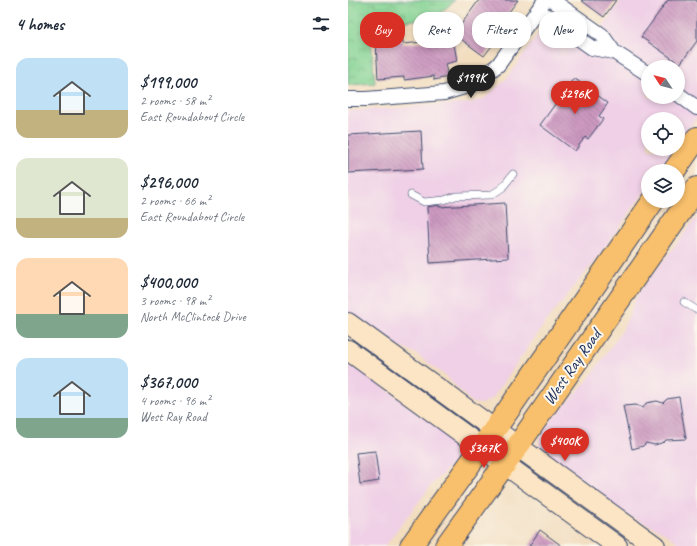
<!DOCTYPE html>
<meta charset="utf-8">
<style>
body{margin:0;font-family:Caveat,sans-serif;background:#f6f6f7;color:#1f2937;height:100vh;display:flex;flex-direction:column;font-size:15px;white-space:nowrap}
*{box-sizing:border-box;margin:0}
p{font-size:13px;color:#747a83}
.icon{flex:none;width:22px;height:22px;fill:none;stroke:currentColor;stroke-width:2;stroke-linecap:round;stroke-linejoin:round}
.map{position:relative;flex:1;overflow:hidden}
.side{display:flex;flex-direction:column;background:#fff;width:348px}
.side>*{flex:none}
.guide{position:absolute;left:12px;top:12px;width:277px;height:36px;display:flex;gap:8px}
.needle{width:26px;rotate:306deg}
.tools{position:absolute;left:293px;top:60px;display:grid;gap:8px}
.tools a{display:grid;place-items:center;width:44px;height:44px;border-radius:50%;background:#fff;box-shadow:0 2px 6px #0003;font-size:20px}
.price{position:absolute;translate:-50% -34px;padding:0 9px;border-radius:14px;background:#d93025;color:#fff;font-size:13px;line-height:26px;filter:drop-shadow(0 1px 2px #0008)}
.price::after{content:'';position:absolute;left:50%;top:24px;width:12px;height:9px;margin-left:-6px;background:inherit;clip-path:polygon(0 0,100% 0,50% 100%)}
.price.on{background:#222;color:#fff}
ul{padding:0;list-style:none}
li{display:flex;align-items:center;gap:12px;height:100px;padding:0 16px}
li span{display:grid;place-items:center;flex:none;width:112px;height:80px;border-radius:12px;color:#555}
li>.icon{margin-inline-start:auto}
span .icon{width:48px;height:48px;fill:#fffc;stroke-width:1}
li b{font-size:17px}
h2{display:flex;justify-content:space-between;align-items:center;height:48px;padding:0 16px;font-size:17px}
.chip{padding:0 14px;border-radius:16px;background:#fff;box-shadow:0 2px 6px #0003;font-size:14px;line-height:36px}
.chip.on{background:#d93025;color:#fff}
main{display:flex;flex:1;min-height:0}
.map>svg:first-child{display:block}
.built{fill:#efd0e6;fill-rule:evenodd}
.park{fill:url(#park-crowns);stroke:#4e8078}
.building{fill:url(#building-back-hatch)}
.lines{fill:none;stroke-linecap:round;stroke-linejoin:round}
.service-casing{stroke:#3b496d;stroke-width:8}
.minor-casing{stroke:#3b496d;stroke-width:16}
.secondary-casing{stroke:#3b496d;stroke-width:22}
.primary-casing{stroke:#3b496d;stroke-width:24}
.service{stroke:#fff;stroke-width:7}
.minor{stroke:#fff;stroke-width:14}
.secondary{stroke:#fce5c4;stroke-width:20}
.primary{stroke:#f8bf6c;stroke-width:22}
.labels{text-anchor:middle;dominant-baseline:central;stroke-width:4;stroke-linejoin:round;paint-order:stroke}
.street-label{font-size:17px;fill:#1b2f5e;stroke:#fbf7ec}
</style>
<main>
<section class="side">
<h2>4 homes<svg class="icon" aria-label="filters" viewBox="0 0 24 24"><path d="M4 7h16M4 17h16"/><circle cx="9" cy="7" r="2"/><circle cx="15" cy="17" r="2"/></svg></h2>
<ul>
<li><span style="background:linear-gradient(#bfe0f5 65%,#c2b280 0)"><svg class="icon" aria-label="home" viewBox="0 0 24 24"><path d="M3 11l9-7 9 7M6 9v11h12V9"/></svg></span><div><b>$199,000</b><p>2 rooms · 58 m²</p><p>East Roundabout Circle</p></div></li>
<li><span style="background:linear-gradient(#dfe7d0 75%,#c2b280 0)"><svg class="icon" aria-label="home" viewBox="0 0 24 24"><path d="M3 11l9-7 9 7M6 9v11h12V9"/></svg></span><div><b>$296,000</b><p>2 rooms · 66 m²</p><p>East Roundabout Circle</p></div></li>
<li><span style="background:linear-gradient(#ffd9b3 70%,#7fa58c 0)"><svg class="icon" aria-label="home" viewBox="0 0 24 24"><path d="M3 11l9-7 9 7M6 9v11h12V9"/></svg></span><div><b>$400,000</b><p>3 rooms · 98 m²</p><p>North McClintock Drive</p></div></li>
<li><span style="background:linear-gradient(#bfe0f5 75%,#7fa58c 0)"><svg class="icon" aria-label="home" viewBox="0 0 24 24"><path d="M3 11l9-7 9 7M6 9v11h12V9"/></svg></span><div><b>$367,000</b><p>4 rooms · 96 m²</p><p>West Ray Road</p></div></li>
</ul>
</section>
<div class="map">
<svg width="349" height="546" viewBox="0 0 349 546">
<defs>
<pattern id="park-crowns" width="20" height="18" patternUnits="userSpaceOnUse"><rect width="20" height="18" fill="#81d191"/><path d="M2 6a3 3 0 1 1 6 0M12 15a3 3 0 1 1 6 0" fill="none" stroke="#69aa7a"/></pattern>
<pattern id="building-back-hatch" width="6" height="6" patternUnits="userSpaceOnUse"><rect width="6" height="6" fill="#cc98c0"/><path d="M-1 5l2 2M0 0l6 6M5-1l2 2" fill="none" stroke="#a57c9f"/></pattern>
</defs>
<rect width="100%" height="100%" fill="#fbf7ec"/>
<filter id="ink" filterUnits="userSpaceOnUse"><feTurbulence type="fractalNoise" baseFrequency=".025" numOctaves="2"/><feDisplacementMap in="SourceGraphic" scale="8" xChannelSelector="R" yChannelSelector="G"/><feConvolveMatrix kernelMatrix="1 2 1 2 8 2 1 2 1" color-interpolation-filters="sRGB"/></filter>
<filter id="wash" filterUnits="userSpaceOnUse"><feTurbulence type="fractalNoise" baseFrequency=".012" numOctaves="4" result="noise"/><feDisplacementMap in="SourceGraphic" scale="16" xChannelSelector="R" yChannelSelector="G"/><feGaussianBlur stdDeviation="0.9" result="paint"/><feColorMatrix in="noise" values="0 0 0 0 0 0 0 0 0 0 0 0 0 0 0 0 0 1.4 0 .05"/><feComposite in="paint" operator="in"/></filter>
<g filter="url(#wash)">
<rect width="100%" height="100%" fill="#f2ddbf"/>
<path class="built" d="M273,0H349V117L330,144V119H300V149H327L311,171H300V187L250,257L197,323L144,399L133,404L124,403L98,376L67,353L44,344L0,312V111L122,103L137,98L159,78L206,11L246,39ZM300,67H330V97H300Z
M349,217V546H335L314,531L277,514L194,453L191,445V439L196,428L240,380L274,331L290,293Z
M0,364L22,377L109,441L112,449V456L108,461L85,483L37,546H0Z"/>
<path class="park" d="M0,0H107L87,18L48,22L22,30L27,83L3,85H0Z"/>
<g id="blocks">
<path class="building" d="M131,0H170L157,17L163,21L136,56L106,34Z
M233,0H268L256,17Z
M320,0H349V41L332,64L293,37Z
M104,33L109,61L97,64L100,77L86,80V76L56,80V77L30,79L28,42L55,40V44L85,41L84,37Z
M226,78L260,103L251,116L255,119L240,139L237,137L227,151L192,125Z
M73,131L75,169L0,173V135Z
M157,203L160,258L82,263L79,207L91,205V207Z
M331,397L338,439L318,440L316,442L307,445L298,443L295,446L284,449L275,406L288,405L295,408L298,403L309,401L315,403L319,399Z
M27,451L31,481L12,484L8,453Z
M192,530L214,546H181Z"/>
</g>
</g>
<g filter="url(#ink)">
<use href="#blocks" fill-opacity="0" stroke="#3b496d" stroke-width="1"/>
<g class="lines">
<defs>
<path id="service" d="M63,195L76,202L96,200L108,196L143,195L154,188L165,174
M336,302L347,309"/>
<path id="minor" d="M204,0L254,35L266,52L300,74
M190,10L244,48L266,52
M330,94L349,108
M0,99H18L96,93L123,85L150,65L197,0"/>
<path id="secondary" d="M0,323L307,546
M0,350L269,546"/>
<path id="primary" d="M326,171L349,138
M63,546L159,412L305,201
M98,546L169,447L349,188"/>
</defs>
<use href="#service" class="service-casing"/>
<use href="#minor" class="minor-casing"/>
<use href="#secondary" class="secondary-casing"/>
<use href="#primary" class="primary-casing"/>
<use href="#service" class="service"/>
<use href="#minor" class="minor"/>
<use href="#secondary" class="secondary"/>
<use href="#primary" class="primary"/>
</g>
</g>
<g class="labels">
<g class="street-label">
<text transform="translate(224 367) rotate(-55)">West Ray Road</text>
</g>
</g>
</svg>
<div class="tools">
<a><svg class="needle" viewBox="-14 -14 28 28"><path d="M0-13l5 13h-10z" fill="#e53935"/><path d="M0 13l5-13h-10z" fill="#747a83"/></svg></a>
<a><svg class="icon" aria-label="locate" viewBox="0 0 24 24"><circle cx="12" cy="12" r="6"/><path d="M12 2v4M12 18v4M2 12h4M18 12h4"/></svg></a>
<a><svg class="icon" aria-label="layers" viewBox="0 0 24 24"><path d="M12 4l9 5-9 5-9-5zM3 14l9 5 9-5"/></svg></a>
</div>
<b class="price on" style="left:123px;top:99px">$199K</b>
<b class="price" style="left:227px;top:115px">$296K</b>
<b class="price" style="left:217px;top:462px">$400K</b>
<b class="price" style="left:136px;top:469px">$367K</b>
<div class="guide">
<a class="chip on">Buy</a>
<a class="chip">Rent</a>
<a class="chip">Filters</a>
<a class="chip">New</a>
</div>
</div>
</main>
